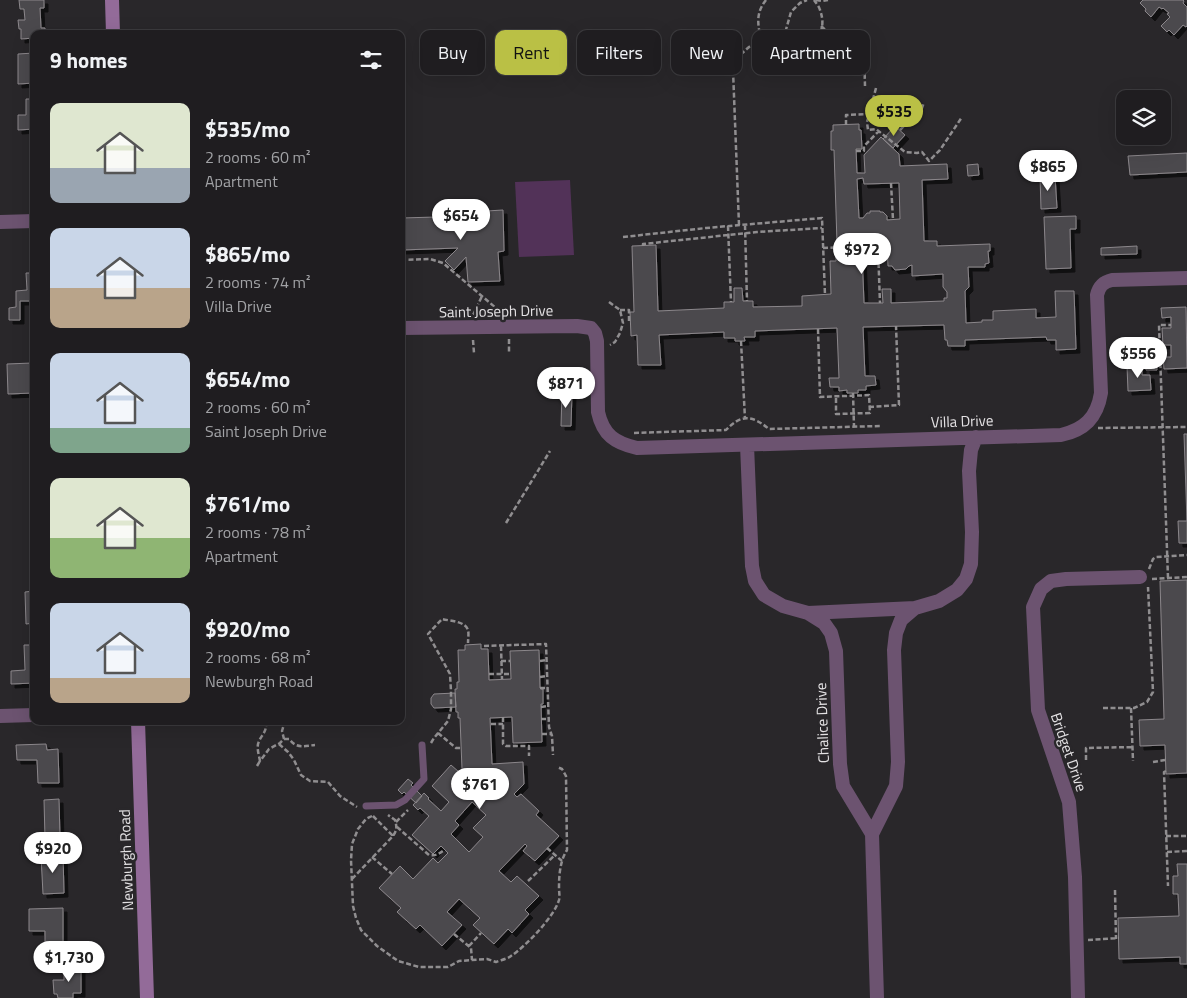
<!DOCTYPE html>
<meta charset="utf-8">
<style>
body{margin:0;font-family:"Titillium Web",sans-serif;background:#2c2a2d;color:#f1f3f6;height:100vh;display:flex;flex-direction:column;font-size:19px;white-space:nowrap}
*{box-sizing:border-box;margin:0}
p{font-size:16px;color:#a1a2a5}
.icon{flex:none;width:28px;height:28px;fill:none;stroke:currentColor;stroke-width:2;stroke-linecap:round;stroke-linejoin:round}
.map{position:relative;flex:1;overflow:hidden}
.drawer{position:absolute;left:30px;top:30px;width:375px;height:695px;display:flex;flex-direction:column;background:#1f1d20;border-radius:10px;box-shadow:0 5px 20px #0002,0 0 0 1px #3c3b3e}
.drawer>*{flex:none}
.guide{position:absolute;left:420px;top:30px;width:475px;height:45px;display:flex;gap:10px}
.controls{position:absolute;left:1116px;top:90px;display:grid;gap:10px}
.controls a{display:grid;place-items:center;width:55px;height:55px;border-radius:10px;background:#1f1d20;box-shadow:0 5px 20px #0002,0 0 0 1px #3c3b3e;font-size:25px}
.price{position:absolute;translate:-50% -42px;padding:0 11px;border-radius:18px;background:#fff;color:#222;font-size:16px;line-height:32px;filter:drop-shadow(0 1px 2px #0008)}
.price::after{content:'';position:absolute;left:50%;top:30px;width:15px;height:11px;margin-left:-8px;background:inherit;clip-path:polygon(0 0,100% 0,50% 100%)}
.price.current{background:#bac045;color:#111}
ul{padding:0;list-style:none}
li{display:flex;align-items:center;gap:15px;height:125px;padding:0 20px}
li span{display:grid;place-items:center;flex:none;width:140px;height:100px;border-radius:10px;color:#555}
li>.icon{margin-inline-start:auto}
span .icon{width:60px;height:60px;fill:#fffc;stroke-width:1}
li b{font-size:21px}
h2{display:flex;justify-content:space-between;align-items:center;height:60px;padding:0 20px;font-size:21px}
.chip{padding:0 18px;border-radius:10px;background:#1f1d20;box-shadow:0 5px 20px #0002,0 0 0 1px #3c3b3e;font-size:18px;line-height:45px}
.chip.current{background:#bac045;color:#111}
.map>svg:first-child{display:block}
.green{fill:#523258}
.building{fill:#4c494d;stroke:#8b878b;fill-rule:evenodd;filter:url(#shadow)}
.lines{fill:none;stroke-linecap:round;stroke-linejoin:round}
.path{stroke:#908e90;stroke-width:2.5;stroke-dasharray:5 2.5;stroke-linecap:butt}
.service{stroke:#6c5370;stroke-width:7}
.minor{stroke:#6c5370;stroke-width:14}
.secondary{stroke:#936b99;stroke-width:14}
.labels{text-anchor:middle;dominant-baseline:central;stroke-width:5;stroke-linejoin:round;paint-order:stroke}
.street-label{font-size:15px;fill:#e4e2e4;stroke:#29272a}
</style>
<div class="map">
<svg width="1187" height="998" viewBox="0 0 1187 998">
<defs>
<filter id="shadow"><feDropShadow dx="4" dy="4" stdDeviation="0" flood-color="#0009"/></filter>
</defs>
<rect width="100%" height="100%" fill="#29272a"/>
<path class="green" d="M570,180L574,255L519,257L515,182Z"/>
<path class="building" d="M19,0H44V8H40L41,28H45V34H34V38L21,39V29H19L18,20H25L24,9H20Z
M1143,0H1183L1184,1L1183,3L1187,7V26L1186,27L1183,25L1174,35L1169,30L1167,32L1161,26L1170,17L1167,14L1169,13L1163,8L1162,9L1159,7L1151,17L1145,11L1146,9L1140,3Z
M34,53V83L18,84V54Z
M26,99H34V129L18,130V115H26Z
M859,124V130H861L862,149H856L857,173H865L864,155L881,137L899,154L900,166L947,164L948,179L922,180L924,241H937V246L990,244V251H988L989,263L985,264V267H968L969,287L965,291L966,323L982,322V320H993V311L1036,309V318L1056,317L1055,291H1074L1076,349L1056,350V340H1047L1046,337L965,340V346H948L947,340H945L944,325L863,327L865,376H875L876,385L866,386V390H858V393H847V390L839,391V387H830L829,378H839L837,328L755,331V337H744L745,341H735V338H724V332L659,335L661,365H638L637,335L631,336L630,312H634L632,246L656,245L658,311L724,308V302H734V288H742L743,301H753V307L802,306V296L831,294L830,261H836V253L845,252L844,243H837L834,150H831V131H833V125ZM863,178L864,184L899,183L900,219L887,220V216L883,212H880V211H870V213H867L863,218H859L857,179ZM853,242H864L865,248L887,247L888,266H892L895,270L906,269L909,266L912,265V276L943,274V287L947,292V298H944V301L891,303V289H882L883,303H864L862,252H854Z
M895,126L905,135L893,148L883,139Z
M1187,153V172L1130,175L1128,156Z
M978,164L979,175L968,176L967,165Z
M1040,176H1055L1057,208L1041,209Z
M503,210L504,251L498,252L500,281L468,282L466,257L454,270L445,261L458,248L401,250V218L471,216L470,212Z
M1076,216V229H1070L1071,268L1046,269L1044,217Z
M1137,246V254L1101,255V248Z
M26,273H34V294H32V301H20V320H9V308L16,307V291L27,290Z
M1186,307L1187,368L1164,369L1163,357H1171V345H1163L1162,328H1171V317L1162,318L1161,308Z
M1146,362H1156L1157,370H1146Z
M32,363L33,393L8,394L7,364Z
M1127,366H1142V375H1150L1151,390L1128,391Z
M562,391L572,392L571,426H561Z
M31,422H34V463H31Z
M1184,434H1187V543H1179L1178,521H1187Z
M31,532H34V573H32Z
M1187,580V773L1166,774L1165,745L1140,746L1139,720L1164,719L1160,581Z
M34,591V623L26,624L25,592Z
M33,636H34V683L11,684V671L25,670L24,645H33Z
M481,644V649H488L489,680L511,679L510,651L539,650L540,688L541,689H543V704H541L542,742L513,743L512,717L490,718L492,764L523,762L524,784L514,794L517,797L521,794L539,811L536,815L559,836L535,861L523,851L527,846L525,844L499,871L511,882L517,876L539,896L525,910L529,914L512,933L508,929L494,944L473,925L480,918L459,899L447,912L462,925L442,946L420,925L416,929L397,912L401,908L379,888L400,866L413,879L433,858L438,863L448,853L441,846L433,854L412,835L429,816L420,808L418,810L413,805L424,793L429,798L428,799L441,811L449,802L432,786L451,765L459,772L462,769L460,718H458V712H456L455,689H457V682H459L458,650H465V645ZM472,802L486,815L473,828L483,837L469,852L451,834L459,825L455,821Z
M455,693L456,707L434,708L431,704V698L434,694Z
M46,744L47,750L58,749L59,783H38L37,760H17L16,745Z
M408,779L413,783L411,785L422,796L416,803L404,792L402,794L398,790Z
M59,799L60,838H45L44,800Z
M63,855L64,893L43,894L41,856Z
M1177,864H1187V964H1180V957L1119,959L1118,918L1179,916L1178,894H1173V876H1178Z
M63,908V943H45V931H29V909Z
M81,967V993H73V998H58L57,994H54L53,980H64V968Z"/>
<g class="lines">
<path class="path" d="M766,0C759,9 757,17 759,29C767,72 836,52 820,10C819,6 816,3 814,0
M816,0L822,1L828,0
M821,26C835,39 838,38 856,41L864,50L865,86
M876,88L867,122L868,130L876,129L905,152L917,153L922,152L929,161L940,150L962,117
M846,125V115L869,114
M900,130L922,108L924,102
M856,151H864V146L879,131
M891,183L893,220
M739,225L733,70L739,56L749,47L776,41L785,33L791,12L800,3L807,0
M745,225L747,301
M728,226L731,302
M623,237L706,228L822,218L825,295
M643,246V244L757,232L822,228
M823,248L845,247
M878,248L880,303
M401,260L430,259L443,263L503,314
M609,302L620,310L623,323L620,333L615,342L610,345
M620,310H629V323
M473,315L482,296
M818,329L820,397C836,396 853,396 869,395L870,413L836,414V396
M509,339V352
M473,340L474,353
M741,341L745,419
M853,393L854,426
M869,407L899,405L896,326
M1098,428L1187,427
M634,433L726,430C741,414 752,415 769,429L880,426
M506,523L550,451
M1149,569L1153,559L1156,557L1187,555
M1168,578L1159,325H1171
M1152,579L1187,577
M484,646L546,644L549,727L552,736L553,755
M501,646L502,679
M501,661H510
M540,661L547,660
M489,674H511
M540,677L547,676
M540,688H548
M541,707L548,706
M1103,708H1134L1147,702L1153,692L1148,587
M1131,708L1133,761
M503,717V744L506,746H529V756
M541,719H548
M266,721C267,734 261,734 258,744C257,750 259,755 260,761L269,749L280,743L284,739L282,731L285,721
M491,724H503
M438,733L456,748H461
M542,734H551
M284,739H289C297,749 303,746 315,745
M431,743L434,738L448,721L451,709V691L450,674L428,634L442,619C450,621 465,621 468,630C469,634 468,639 468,643
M279,744L288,752L294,760L301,775L310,781L328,782L340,796L357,807
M1086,760V748L1133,747
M1153,762L1165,760
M257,766L260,761
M1166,771L1164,772L1168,886
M372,816L366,819L358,829L352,844L351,860L353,906L356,918L361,930L377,946L398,961L419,967H448L459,961L487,959L496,962C501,960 507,959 511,956C526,946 554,917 559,900C560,896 559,892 559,888C559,875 560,861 567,850L566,776L562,769L557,767
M373,816L393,836
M396,822L408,810
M397,827L429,855C436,856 439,854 444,850
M1166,836H1187
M547,848L562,861
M1167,852L1187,851
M372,857L392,874
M352,879L393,836C397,830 397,827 395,820L388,815
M528,881L555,855
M1115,890L1116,939
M454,934L471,948L472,960
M1088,940L1119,938
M469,946L481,933"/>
<path class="service" d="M366,806L396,805L405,800L424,779L422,745"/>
<path class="minor" d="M0,222L34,221
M401,328L577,326L591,328L595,333L597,341L598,412C603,435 615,443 637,448L1061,435C1084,430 1097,418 1101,393L1097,295C1099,286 1103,282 1112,280L1187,278
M747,445L752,566L755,581L764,595L783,606L808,613L824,623L831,633L836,651L840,764L843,786L872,834
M808,613L915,608
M0,716L34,715
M877,998L872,834L896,786L898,762L894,650L896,633L901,620L915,608L939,601L957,590L966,579L971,564L972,532L969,471L971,450L976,437
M1078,998L1075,877L1069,802L1038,710L1033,607L1041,589L1051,581L1066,579L1140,577"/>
<path class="secondary" d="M112,0L113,34
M138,721L147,998"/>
</g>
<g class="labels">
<g class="street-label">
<text transform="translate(496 311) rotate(-1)">Saint Joseph Drive</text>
<text transform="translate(962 421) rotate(-2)">Villa Drive</text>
<text transform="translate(822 723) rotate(-92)">Chalice Drive</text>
<text transform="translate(1069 752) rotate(71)">Bridget Drive</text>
<text transform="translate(126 860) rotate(-92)">Newburgh Road</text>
</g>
</g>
</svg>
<div class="controls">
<a><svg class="icon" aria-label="layers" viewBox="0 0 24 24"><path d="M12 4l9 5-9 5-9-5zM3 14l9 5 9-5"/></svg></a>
</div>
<b class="price current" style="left:894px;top:137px">$535</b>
<b class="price" style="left:1048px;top:192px">$865</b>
<b class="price" style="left:461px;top:241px">$654</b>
<b class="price" style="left:862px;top:275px">$972</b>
<b class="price" style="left:1138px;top:379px">$556</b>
<b class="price" style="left:566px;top:409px">$871</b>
<b class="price" style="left:480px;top:810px">$761</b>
<b class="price" style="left:53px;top:874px">$920</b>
<b class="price" style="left:69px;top:983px">$1,730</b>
<div class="guide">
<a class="chip">Buy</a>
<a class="chip current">Rent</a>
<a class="chip">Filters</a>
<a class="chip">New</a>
<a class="chip">Apartment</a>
</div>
<section class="drawer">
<h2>9 homes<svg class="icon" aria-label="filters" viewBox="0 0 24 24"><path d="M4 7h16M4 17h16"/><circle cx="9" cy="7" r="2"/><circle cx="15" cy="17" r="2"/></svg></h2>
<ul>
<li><span style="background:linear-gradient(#dfe7d0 65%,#9aa5b1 0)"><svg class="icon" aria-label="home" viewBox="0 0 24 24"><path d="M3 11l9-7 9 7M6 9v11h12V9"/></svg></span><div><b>$535/mo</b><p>2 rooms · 60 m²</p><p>Apartment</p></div></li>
<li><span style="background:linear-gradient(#c9d6e8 60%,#b9a48a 0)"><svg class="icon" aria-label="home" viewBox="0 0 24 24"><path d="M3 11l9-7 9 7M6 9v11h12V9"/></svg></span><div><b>$865/mo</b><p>2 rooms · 74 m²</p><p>Villa Drive</p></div></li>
<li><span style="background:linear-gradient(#c9d6e8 75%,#7fa58c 0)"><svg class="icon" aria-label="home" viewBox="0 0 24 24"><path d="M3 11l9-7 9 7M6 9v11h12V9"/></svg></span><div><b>$654/mo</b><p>2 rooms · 60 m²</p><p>Saint Joseph Drive</p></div></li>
<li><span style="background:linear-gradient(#dfe7d0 60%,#8fb573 0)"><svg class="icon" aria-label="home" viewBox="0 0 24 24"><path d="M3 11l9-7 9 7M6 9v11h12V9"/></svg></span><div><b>$761/mo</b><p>2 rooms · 78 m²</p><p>Apartment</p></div></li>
<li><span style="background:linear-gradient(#c9d6e8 75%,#b9a48a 0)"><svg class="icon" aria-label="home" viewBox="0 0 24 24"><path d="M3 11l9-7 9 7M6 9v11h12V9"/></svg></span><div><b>$920/mo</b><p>2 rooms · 68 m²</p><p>Newburgh Road</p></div></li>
</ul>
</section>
</div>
